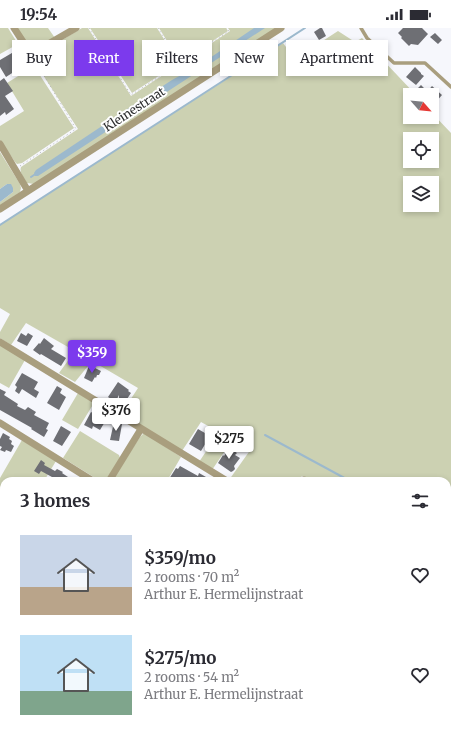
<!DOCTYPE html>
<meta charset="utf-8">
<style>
body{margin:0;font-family:Merriweather,serif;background:#f7f7f7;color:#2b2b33;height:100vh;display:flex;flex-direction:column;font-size:15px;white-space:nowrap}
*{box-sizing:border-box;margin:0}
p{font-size:13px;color:#7c7c81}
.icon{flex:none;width:22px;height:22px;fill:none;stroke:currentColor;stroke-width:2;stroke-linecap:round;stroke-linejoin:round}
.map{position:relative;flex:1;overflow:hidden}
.panel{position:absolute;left:0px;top:449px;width:451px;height:256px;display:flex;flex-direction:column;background:#fff;border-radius:12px 12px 0 0;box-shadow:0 2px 6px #0003}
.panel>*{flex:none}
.guide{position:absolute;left:12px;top:12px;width:427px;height:36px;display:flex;gap:8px}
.needle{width:26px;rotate:117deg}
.tools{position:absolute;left:403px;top:60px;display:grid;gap:8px}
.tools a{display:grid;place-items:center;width:36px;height:36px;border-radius:0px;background:#fff;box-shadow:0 2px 6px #0003;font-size:20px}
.price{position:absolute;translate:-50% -34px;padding:0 9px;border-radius:4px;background:#fff;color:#222;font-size:13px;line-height:26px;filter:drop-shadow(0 1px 2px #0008)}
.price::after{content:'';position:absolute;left:50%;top:24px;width:12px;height:9px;margin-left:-6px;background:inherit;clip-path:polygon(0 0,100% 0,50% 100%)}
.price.active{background:#7c3aed;color:#fff}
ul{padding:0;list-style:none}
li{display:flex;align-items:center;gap:12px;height:100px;padding:0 20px}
li span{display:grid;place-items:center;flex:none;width:112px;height:80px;border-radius:0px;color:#555}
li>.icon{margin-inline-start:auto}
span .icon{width:48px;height:48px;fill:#fffc;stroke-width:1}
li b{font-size:17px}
h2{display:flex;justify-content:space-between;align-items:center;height:48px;padding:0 20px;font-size:17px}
.tag{padding:0 14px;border-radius:0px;background:#fff;box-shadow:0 2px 6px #0003;font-size:14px;line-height:36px}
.tag.active{background:#7c3aed;color:#fff}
.status{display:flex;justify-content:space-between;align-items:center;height:28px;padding:0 20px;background:#fff;direction:ltr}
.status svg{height:11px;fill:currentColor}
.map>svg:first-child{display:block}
.green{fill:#ccd1b2;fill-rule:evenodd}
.water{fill:#9cb9cd}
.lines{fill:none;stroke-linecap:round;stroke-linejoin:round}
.stream{stroke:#9cb9cd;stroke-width:2}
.building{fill:#6e6f74}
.path{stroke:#b5b6b9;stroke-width:1;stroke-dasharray:1 3;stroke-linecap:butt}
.service{stroke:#a99e7e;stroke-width:3.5}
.minor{stroke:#a99e7e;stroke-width:7}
.labels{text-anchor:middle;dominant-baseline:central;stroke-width:4;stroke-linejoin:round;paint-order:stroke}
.street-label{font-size:12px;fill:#2b2c2d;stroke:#fff}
</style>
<div class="status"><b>19:54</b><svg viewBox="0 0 49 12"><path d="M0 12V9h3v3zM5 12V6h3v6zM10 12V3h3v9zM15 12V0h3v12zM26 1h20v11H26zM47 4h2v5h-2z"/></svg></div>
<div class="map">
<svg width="451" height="705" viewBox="0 0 451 705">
<rect width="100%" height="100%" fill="#f6f7fc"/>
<path class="green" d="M0,0H8L18,16L0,26Z
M13,0H48L55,10L33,23Z
M82,0H88L131,68L230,3L228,0H280L34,156L27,155C24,150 19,144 21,139L78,101L32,30Z
M90,0H157L179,35L132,65Z
M159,0H226L228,3L180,34Z
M338,3L355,14L362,10L416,67H410V89H432V85L451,105V577L447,575V453H311L302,448L296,453H231L229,452L251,421L233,411L212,442L199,434L219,404L201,394L182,423L121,386L138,360L92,333L75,354L59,345L75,323L26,295L11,317L0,310V304L10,286L0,280V197L283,15L295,31ZM410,111H432V133H410ZM410,155H432V177H410Z
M34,38L74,100L22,135L17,136L15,134L0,112V98L24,83L7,55Z
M0,124L20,156L21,160L20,164L0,178V174L13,164L7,156L0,161Z
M0,317L25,332L9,360L0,355Z
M78,365L94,375L78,401L62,392Z
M80,403L119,427L120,430L106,453H100L63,430Z
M143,406H146L181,429L167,453H111L140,409Z
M22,412L56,433L44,453H30L23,449L20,453H4V475L0,472V450Z
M447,580L451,582V612L447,610Z
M447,633L451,636V667L447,675Z
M4,693V701H113L107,705H0V696Z
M123,701H188L189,703L192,701H277L275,705H116Z
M323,701H369L377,705H318L319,703Z
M379,701H433L431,705H386Z"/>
<path class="water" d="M254,0H265L38,148H35L34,145L36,142L132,78L172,52L201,36Z
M7,156H11L13,160V164L0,174V161Z"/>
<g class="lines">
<path class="stream" d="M31,149L37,145
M0,197L305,0
M265,407L350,453
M447,505L451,507"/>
</g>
<path class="building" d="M320,0H322L326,8L319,12L314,4Z
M403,0H422L428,6L418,17L411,16L409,18L401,10L402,9L398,5Z
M435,5L442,12L438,16L430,9Z
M17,22L26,36L6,49L0,39V32Z
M415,39L421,45V46L424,48L416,57L406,49Z
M4,50L13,63L5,68L14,81L6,87L5,84L0,88V53Z
M421,57L426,62L422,67L416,62Z
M432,58L442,67L435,75L432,72V67H424Z
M21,305L26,308L28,305L33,308L27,318L17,313Z
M44,310L54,318L51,321L66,330L61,338L41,326L40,327L33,322L39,315L40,316Z
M89,338L94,341L95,340L101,343L99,347H97L96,350L95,349L92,354L84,350Z
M22,345L38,354L34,361L39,364L36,370L22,361L19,366L15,363L17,359L15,357Z
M118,354L129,362L128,363L131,365L125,374L119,370V367L117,371L116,370L114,373L108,369Z
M57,358L62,361L60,365L66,369L59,382L47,375Z
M0,361L6,364L4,367L18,376L17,378L25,382L28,379L36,384L34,387L49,395L46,401L48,402L44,409L31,401L32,400L0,382Z
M91,384L106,392L100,402L93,398L92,401L84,397Z
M114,394L122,396L119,413L110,412Z
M61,398L71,404L62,418L53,413Z
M198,401L210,408L201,423L189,416Z
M3,405L10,409L9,411L12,413L11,416L14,418L11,424L6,422L5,424L0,422L2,419L0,418V411Z
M230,420L237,425L235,427L240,430L234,438L235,441L233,443L231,444L218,435L223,427L224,428Z
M41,432L45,435L44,437L55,443L57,441L63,444L62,445L68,449L66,453H49L52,449L41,443L39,446L34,443Z
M180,438L198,448L199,445L206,449L204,452L206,453H171L169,451L176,440L178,441Z"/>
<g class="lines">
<path class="path" d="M89,0L131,67L229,3L226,0
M158,0L180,35
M20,138L76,101L34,31"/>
<path class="service" d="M361,0L367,10L394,35H425L451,59"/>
<path class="minor" d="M14,0L31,26L76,0
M0,116L28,163
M0,181L281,0
M0,314L227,453
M0,395L93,453
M109,453L141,401
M298,453L304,452L306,453
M0,476L4,478
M0,556L4,558
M447,577L451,580
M0,636L4,639
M447,680L451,673
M0,693L4,691
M375,701L382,705
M110,705L117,701
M433,705L436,701"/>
</g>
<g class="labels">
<g class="street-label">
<text transform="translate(134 81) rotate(-33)">Kleinestraat</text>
</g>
</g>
</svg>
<div class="tools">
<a><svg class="needle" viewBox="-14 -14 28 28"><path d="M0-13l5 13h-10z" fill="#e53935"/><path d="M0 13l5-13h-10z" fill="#7c7c81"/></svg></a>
<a><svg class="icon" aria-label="locate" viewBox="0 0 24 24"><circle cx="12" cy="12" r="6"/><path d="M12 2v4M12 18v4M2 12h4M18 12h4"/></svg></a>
<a><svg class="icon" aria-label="layers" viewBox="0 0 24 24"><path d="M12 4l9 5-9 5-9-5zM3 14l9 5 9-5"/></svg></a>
</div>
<b class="price active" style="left:92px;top:346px">$359</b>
<b class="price" style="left:116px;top:404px">$376</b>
<b class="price" style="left:229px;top:432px">$275</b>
<div class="guide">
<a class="tag">Buy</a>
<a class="tag active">Rent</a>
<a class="tag">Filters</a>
<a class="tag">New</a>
<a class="tag">Apartment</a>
</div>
<section class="panel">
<h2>3 homes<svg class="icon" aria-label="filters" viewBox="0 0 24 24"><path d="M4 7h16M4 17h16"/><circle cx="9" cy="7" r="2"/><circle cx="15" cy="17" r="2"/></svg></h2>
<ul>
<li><span style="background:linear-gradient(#c9d6e8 65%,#b9a48a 0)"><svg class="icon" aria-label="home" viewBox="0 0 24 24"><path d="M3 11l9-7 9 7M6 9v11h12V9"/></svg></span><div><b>$359/mo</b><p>2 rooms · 70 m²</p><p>Arthur E. Hermelijnstraat</p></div><svg class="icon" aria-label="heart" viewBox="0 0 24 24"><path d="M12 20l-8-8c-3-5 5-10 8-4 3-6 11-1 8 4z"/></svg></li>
<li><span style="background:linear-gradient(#bfe0f5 70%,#7fa58c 0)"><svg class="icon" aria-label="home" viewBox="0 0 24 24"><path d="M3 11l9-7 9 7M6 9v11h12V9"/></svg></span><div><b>$275/mo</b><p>2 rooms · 54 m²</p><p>Arthur E. Hermelijnstraat</p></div><svg class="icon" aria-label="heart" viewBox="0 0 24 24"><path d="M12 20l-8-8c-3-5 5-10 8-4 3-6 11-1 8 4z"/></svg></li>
</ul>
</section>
</div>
